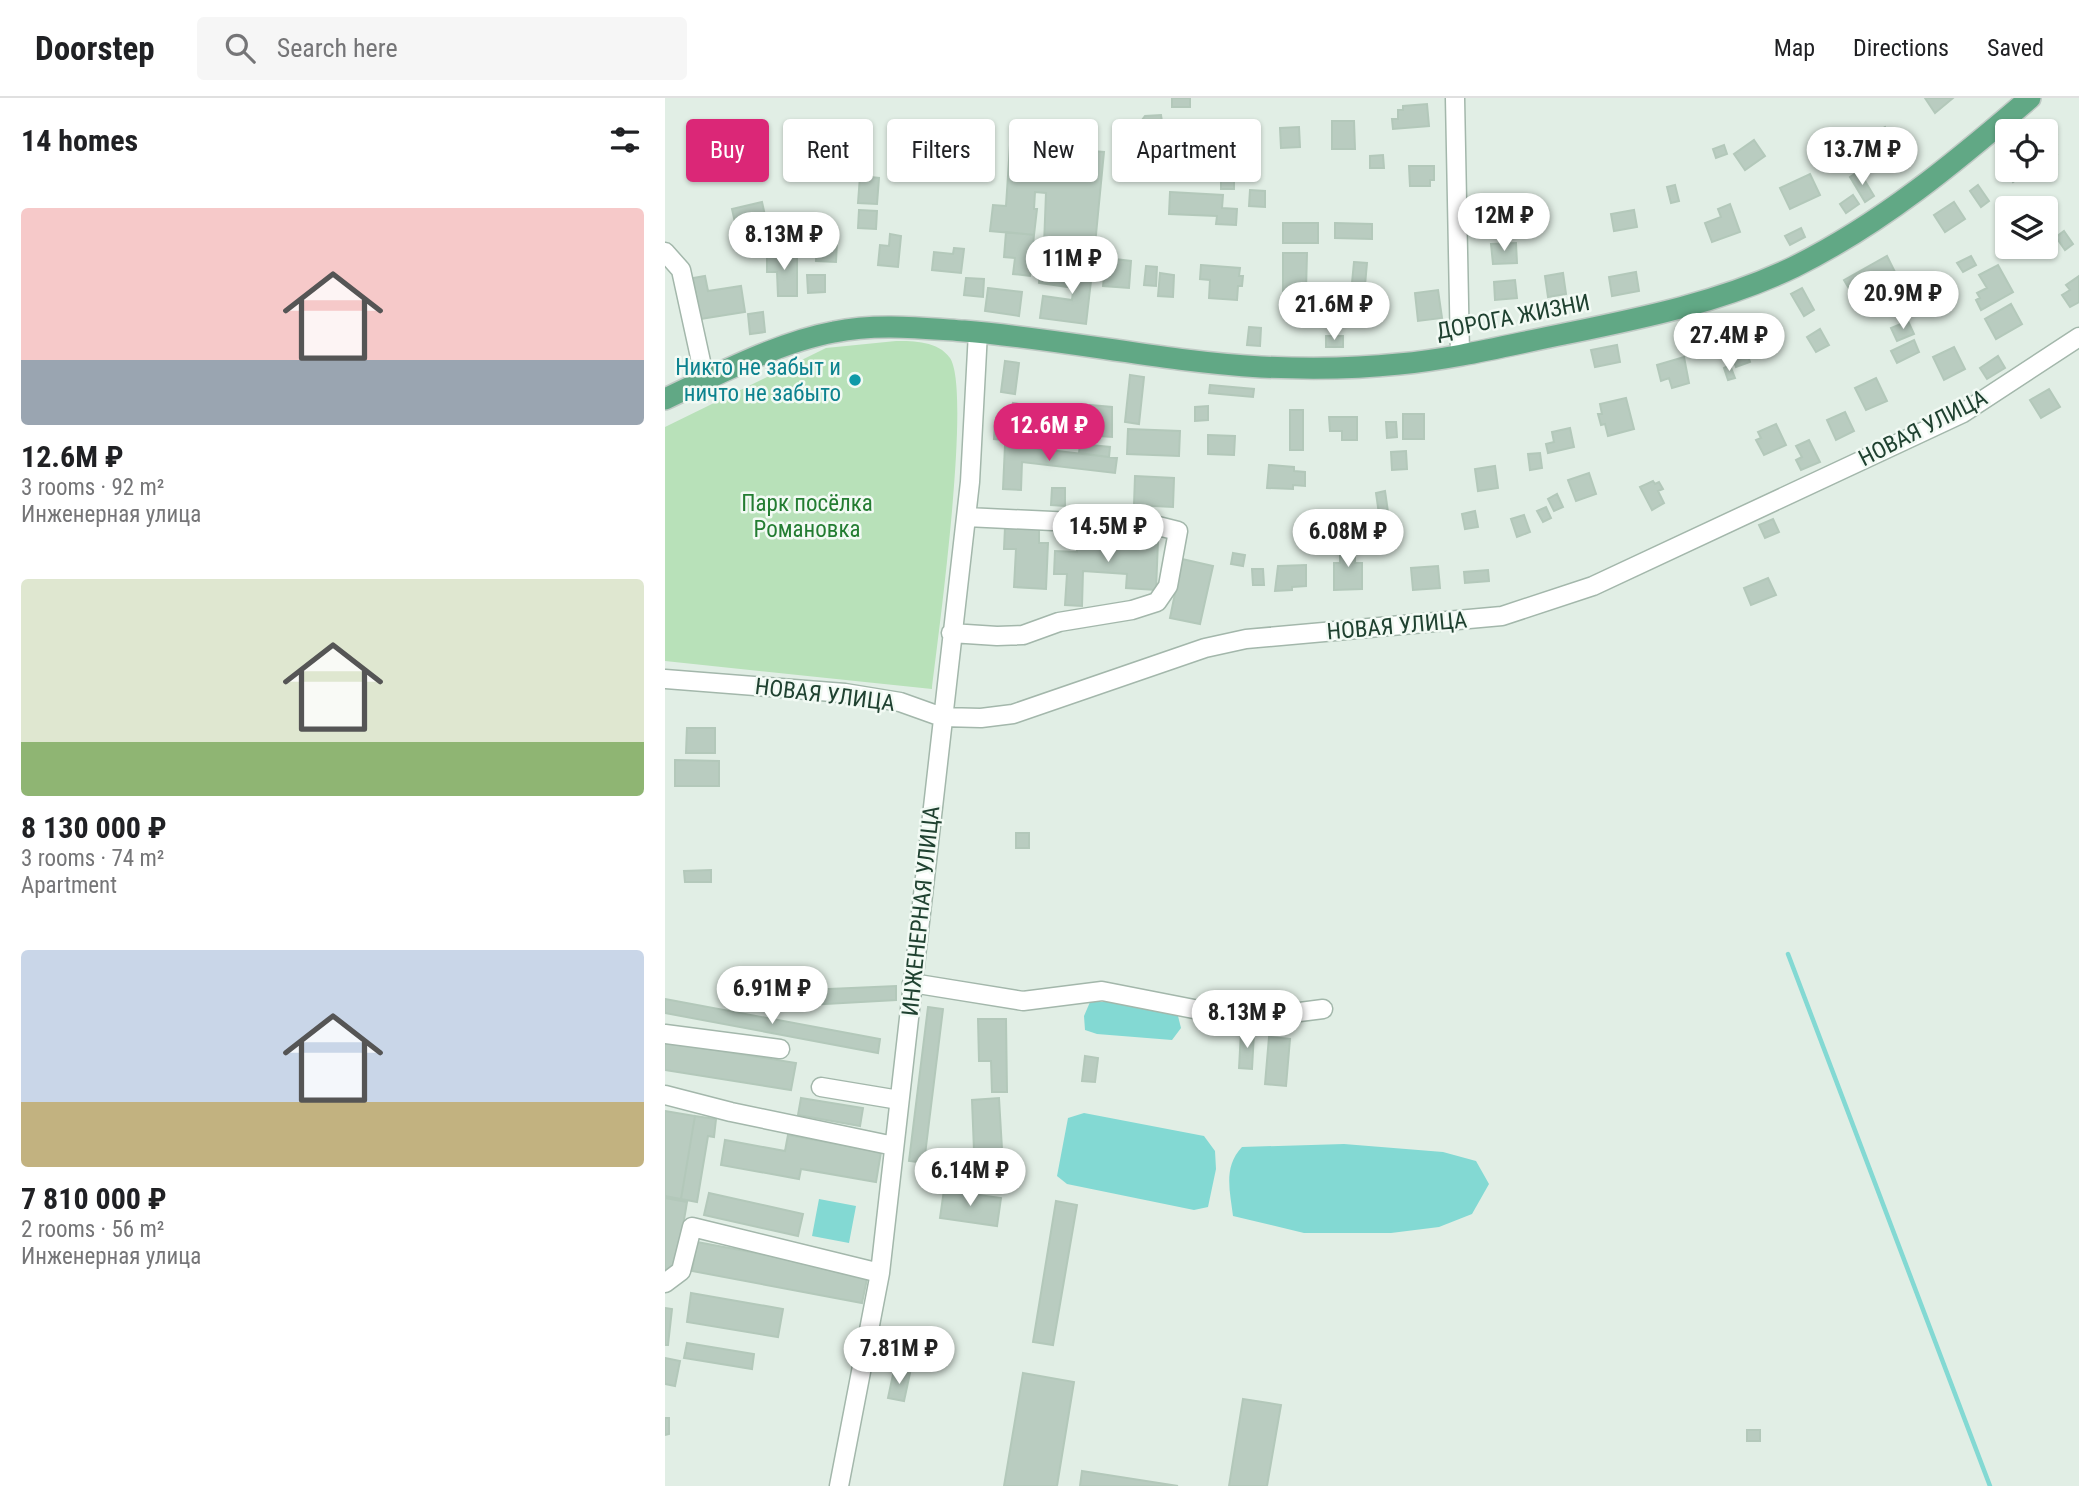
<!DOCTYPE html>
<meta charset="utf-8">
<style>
body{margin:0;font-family:"Roboto Condensed",sans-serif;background:#f6f6f6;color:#202124;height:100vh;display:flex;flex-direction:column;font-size:26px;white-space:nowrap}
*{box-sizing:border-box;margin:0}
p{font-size:23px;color:#757577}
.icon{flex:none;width:38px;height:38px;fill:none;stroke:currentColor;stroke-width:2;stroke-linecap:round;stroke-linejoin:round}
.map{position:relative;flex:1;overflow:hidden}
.side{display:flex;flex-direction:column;background:#fff;width:665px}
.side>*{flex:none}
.banner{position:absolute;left:21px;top:21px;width:665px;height:63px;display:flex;gap:14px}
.controls{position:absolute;left:1330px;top:21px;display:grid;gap:14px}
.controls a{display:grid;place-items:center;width:63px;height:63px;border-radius:7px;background:#fff;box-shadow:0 2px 5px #0004;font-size:35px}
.price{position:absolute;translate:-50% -60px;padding:0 16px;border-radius:24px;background:#fff;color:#222;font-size:23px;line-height:46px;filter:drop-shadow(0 2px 4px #0008)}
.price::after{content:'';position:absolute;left:50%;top:42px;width:21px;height:16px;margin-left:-10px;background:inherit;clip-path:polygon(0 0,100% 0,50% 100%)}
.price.on{background:#db2777;color:#fff}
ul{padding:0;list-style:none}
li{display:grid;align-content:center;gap:14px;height:371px;padding:0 21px}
li span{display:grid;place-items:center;height:217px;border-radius:7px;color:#555}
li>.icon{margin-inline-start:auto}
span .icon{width:126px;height:126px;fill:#fffc;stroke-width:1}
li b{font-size:30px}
h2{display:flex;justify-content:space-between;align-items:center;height:84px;padding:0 21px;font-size:30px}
.pill{padding:0 24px;border-radius:7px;background:#fff;box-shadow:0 2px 5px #0004;font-size:24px;line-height:63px}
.pill.on{background:#db2777;color:#fff}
header{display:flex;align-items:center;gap:42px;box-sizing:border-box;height:98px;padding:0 35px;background:#fff;border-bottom:2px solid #e0e0e0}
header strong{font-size:33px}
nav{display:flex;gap:38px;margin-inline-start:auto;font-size:24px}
.search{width:490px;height:63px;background:#f6f6f6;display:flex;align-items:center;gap:18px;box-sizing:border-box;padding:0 24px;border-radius:7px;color:#757577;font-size:26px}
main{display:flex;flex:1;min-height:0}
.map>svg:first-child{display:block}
.green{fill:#b8e1b9}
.water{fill:#83d9d3}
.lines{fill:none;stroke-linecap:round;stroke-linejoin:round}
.stream{stroke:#83d9d3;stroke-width:4.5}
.building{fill:#b9ccc0;stroke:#b3c8ba;stroke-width:2}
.minor-casing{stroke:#a3b7ab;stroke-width:21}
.major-casing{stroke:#c0cac5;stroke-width:24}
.minor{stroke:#fff;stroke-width:18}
.major{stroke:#61a885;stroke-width:21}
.culture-dot{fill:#0f9aa8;stroke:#f2faf4;stroke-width:2.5}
.labels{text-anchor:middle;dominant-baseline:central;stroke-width:5;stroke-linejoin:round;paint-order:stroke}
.street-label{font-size:23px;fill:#1f4130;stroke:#f2faf4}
.culture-label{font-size:23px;fill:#0d838f;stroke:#f2faf4;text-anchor:end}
.park-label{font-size:23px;fill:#247d32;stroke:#f2faf4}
</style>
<header>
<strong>Doorstep</strong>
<div class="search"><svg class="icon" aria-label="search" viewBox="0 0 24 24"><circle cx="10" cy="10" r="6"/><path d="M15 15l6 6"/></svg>Search here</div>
<nav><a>Map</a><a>Directions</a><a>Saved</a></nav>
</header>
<main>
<section class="side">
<h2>14 homes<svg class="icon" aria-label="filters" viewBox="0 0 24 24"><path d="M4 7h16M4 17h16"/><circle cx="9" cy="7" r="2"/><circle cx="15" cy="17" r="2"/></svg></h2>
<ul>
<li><span style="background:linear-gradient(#f6c9c9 70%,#9aa5b1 0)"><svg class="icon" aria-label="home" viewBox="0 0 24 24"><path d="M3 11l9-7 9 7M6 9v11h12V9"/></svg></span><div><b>12.6M ₽</b><p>3 rooms · 92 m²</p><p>Инженерная улица</p></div></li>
<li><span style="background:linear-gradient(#dfe7d0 75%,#8fb573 0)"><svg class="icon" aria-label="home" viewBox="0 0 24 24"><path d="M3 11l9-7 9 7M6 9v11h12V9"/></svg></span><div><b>8 130 000 ₽</b><p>3 rooms · 74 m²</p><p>Apartment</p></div></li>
<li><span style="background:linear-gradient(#c9d6e8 70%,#c2b280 0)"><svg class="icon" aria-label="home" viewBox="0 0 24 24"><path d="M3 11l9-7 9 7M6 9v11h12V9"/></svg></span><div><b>7 810 000 ₽</b><p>2 rooms · 56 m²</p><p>Инженерная улица</p></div></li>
</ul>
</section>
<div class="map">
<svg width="1414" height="1388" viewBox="0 0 1414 1388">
<rect width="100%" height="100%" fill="#e1eee5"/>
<path class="green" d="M231,243C249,243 273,243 285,260C307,293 273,539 267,591L0,563V329L161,250Z"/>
<path class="water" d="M425,904H443L512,914L516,930L507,942L432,936L420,932L419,918Z
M419,1015L539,1038L550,1053L551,1071L543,1109L529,1112L402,1086L392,1078L403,1020Z
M679,1046L778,1054L811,1063L824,1086L807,1116L774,1129L726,1135H639L568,1118C565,1093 558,1069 577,1049Z
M154,1101L191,1108L184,1145L147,1138Z"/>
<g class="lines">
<path class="stream" d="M1123,856L1325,1388"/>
</g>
<path class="building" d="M507,0H525V9H507Z
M1260,0H1288L1270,15Z
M762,6L764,28L728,31L727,21H733V12H738V8Z
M496,17L498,31L487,46L469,33L480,18Z
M667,23H689L690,51H667Z
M575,27H594L595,52H575Z
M634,29L635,49L616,50L615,30Z
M1220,29L1231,49L1225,53L1227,57L1209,67L1196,42Z
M522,33H546V53H522Z
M1381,40L1392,56L1386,61L1381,53Z
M1089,42L1100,58L1080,72L1069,56Z
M345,47L439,54L429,157L404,154V148L379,147L381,95L370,94L369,111H372L369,137L325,133L328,107L341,108Z
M1059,47L1062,56L1051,60L1048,51Z
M718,57L719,70H705V58Z
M486,58H498V70H486Z
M744,68H769V82H765V88H745Z
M556,72H569V91H556Z
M1344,72H1362L1363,73L1348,84L1342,76Z
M1194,73L1209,98L1200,104L1185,79Z
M1145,76L1155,97L1125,111L1115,90Z
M195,78L214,80L212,106L193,105Z
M1010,87L1014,103L1006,105L1002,89Z
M1313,87L1324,103L1316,109L1305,93Z
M585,92L600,93V109L584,108Z
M505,94L558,97L557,110L572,111L571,127L551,126L552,118L504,116Z
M1188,97L1194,106L1181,115L1175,106Z
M97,104L101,122L71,129L67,111Z
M1289,104L1300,121L1280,134L1269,117Z
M1065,106L1075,134L1047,144L1040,125L1056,119L1053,111Z
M194,112L212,113L211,131L193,130Z
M969,112L972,129L949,133L946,116Z
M618,125H653V145H618Z
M670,125L707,126V141L670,140Z
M1136,130L1140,139L1125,147L1120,138Z
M1399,133L1408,146L1400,152L1391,139Z
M117,134H131V150H117Z
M341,134L369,137L365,178L348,176L350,160L339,159Z
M225,136L236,138L233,169L213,167L215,147L224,148Z
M152,142L172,143L171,164L151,163Z
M851,145L852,165L828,166L826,146Z
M388,147L404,148L403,189L374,185L376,165L386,166Z
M289,150L299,151L296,175L267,172L269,154L288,156Z
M132,155V198H113L112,174H102V156Z
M413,155L429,157L421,226L375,220L378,198L407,202Z
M618,155H642L641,193H618Z
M1222,158L1231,176L1189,199L1179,182Z
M1306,158L1311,167L1298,174L1292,165Z
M441,160L466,163L464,190L438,188Z
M689,164L702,165L700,187L687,185Z
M536,167L575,170L574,178H578L577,188H573L572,202L544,200L545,182L535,181Z
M1333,167L1348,194L1316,212L1311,202L1315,200L1312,195L1322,190L1314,177Z
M481,168L492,169L491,188L479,187Z
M971,174L974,193L947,198L944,179Z
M495,175L509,177L508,199L493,198Z
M898,175L901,196L883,199L880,178Z
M142,177H160V194L143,195Z
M40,178L43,193L76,188L80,214L35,221L28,180Z
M1414,178V204L1405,209L1397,197L1405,192L1401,187Z
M301,180L319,181L318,199L299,197Z
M850,182L852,200L830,202L829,184Z
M323,190L357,194L354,218L320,213Z
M1137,190L1149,212L1139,218L1126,196Z
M773,192L777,220L753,223L750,195Z
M1346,206L1357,226L1331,241L1320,221Z
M98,214L100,234L85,236L83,216Z
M1243,223L1249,236L1232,243L1226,230Z
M584,229L596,230L595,248L582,247Z
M1155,231L1164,247L1151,254L1142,239Z
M1042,236L1046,249L1035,252L1031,239Z
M661,238H678V249H661Z
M1249,242L1254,254L1232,265L1226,253Z
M952,247L955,264L930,269L926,252Z
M1289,249L1300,271L1279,282L1268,259Z
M1080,250L1085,264L1071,269L1066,255Z
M1333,258L1340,270L1322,281L1315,270Z
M1019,259L1024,285L1007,290L1004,280L996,283L992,267Z
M340,263L354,265L350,296L336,294Z
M1065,267L1070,280L1063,282L1059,270Z
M465,277L479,279L474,326L460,324Z
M1211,280L1222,303L1201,312L1190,290Z
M545,287L589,291L588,299L544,295Z
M1384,291L1395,309L1376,320L1365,302Z
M961,300L969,331L943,338L940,326L936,327L933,316H937L935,306Z
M348,305L374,309L371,329L345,324Z
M425,307L447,309V339L421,337Z
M543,308V322L530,323V309Z
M625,312H638V352H625Z
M1180,314L1189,333L1171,342L1162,322Z
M738,316H759V341H738Z
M664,319H692V342H677V333H665Z
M721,324H731L732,339L722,340Z
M330,326L353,328L352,343L329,341Z
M1111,326L1121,347L1099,357L1091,342L1096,340L1093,334Z
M905,330L909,349L883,355L881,346L889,344L887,334Z
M463,331L515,333L514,358L462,356Z
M543,337L570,338L569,357L543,356Z
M1144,342L1155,364L1136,372L1131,362L1137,359L1131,348Z
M415,346L445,349L444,359L414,355Z
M340,347L452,360L450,375L357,364L356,392L338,391Z
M741,353L742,371L727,372L726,354Z
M875,355L877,370L865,372L863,356Z
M604,367L629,369V373L640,374V388L628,387V391L602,390Z
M830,368L833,390L813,393L810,371Z
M924,375L931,396L911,403L903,382Z
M470,378L509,380L508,409L469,407Z
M988,383L990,386L994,384L998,391L993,393L999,405L987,412L975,389Z
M387,390H400V408L386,407Z
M720,393L723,414L714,416L711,395Z
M892,396L898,409L889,413L883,401Z
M881,409L886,420L878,424L872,413Z
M810,413L813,429L800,431L797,416Z
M859,417L865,434L852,439L846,421Z
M1108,421L1114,434L1100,440L1094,427Z
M340,429L374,431V445H383L381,491L349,489L351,451H339Z
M412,439L493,443L491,492L461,490L462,476L418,473L417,508L400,507L402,476H389L390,453L412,454Z
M675,444H690V465H697V491L669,492V465H675Z
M568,455L580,457L578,468L566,466Z
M517,461L548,468L535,526L505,520Z
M641,467V488L627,489V492L610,493L613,468Z
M773,468L775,490L748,492L746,470Z
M587,471H598L599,487H588Z
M823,472L824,483L800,485L799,474Z
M1103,480L1111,497L1086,507L1079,490Z
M22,630H50V655H21Z
M10,662L54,663V688H10Z
M351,735H364V750H351Z
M46,772V784H20L19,773Z
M231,888V902L143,907L142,892Z
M0,901L215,941L213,955L0,915Z
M263,909L278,911L259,1065L244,1063Z
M313,921H341L342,994H327L326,963H314Z
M576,934L589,935L587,971L574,970Z
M604,939L625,941L621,988L600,986Z
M0,944L131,965L126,992L0,972Z
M420,958L433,960L430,984L417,983Z
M136,1000L198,1010L195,1028L133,1017Z
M334,1000L337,1051L309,1053L307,1002Z
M0,1013L30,1018L16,1101L0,1098Z
M30,1018L51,1021L49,1039L43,1038L32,1104L16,1101Z
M123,1037L216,1054L211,1084L136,1071L134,1081L56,1067L60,1042L120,1053Z
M279,1092L336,1100L332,1128L275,1120Z
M44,1095L138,1116L133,1138L39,1117Z
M0,1100L22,1104L11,1170L0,1178Z
M391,1103L412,1107L388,1247L368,1244Z
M32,1144L203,1176L197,1205L27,1173Z
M26,1195L118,1211L113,1239L22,1224Z
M0,1210L7,1211L3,1247H0Z
M22,1245L89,1256L87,1271L19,1260Z
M0,1260L15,1263L10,1288L0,1286Z
M229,1272L245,1275L239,1303L223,1300Z
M358,1275L409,1284L392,1388H339Z
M578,1301L616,1307L602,1388H564Z
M0,1320H4V1336L0,1337Z
M1082,1332H1095V1343H1082Z
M417,1373L513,1388H415Z"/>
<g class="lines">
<defs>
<path id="minor" d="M790,0L795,256
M0,154L16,172L40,282
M286,535L332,538L358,537L394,524L467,512L492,504L503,488L513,433L493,428L301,419
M0,581L180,595L235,604L277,619L316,620L348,616L540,550L581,541L837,518L928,488L1298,315L1414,239
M247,885L358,903L437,893L580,921L658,911
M0,936L115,951
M156,989L234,1002
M0,997L66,1014L229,1048
M0,1185L16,1173L27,1129L215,1175
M174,1388L215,1175L305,384L313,234"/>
<path id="major" d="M0,301C51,277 114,244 169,234C211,225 256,230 299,233C398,241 496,263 596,269C642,271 688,271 734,266C789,261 844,247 899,236C977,220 1056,204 1129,169C1216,126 1292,63 1365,0"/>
</defs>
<use href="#minor" class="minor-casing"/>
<use href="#major" class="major-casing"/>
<use href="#minor" class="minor"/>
<use href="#major" class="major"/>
</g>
<circle class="culture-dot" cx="190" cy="282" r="7"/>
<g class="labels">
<g class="street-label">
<text transform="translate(848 219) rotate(-11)">ДОРОГА ЖИЗНИ</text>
<text transform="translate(1258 330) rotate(-27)">НОВАЯ УЛИЦА</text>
<text transform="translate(732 528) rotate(-5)">НОВАЯ УЛИЦА</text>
<text transform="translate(160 597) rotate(7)">НОВАЯ УЛИЦА</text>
<text transform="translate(256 813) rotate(-84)">ИНЖЕНЕРНАЯ УЛИЦА</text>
</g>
<g class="culture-label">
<text x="176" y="269">Никто не забыт и<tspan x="176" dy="26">ничто не забыто</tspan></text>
</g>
<g class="park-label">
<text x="142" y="405">Парк посёлка<tspan x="142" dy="26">Романовка</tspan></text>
</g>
</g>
</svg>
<div class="controls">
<a><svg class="icon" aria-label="locate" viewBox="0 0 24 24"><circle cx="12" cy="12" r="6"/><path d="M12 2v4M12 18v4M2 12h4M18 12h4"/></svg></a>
<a><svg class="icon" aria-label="layers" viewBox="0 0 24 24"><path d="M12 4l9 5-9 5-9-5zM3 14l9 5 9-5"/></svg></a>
</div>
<b class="price" style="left:1197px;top:89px">13.7M ₽</b>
<b class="price" style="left:839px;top:155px">12M ₽</b>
<b class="price" style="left:119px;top:174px">8.13M ₽</b>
<b class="price" style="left:407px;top:198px">11M ₽</b>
<b class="price" style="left:1238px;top:233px">20.9M ₽</b>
<b class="price" style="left:669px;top:244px">21.6M ₽</b>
<b class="price" style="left:1064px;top:275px">27.4M ₽</b>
<b class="price on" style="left:384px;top:365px">12.6M ₽</b>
<b class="price" style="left:443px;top:466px">14.5M ₽</b>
<b class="price" style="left:683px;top:471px">6.08M ₽</b>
<b class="price" style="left:107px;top:928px">6.91M ₽</b>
<b class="price" style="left:582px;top:952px">8.13M ₽</b>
<b class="price" style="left:305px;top:1110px">6.14M ₽</b>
<b class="price" style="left:234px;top:1288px">7.81M ₽</b>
<div class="banner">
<a class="pill on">Buy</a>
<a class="pill">Rent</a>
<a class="pill">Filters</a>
<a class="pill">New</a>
<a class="pill">Apartment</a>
</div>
</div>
</main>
